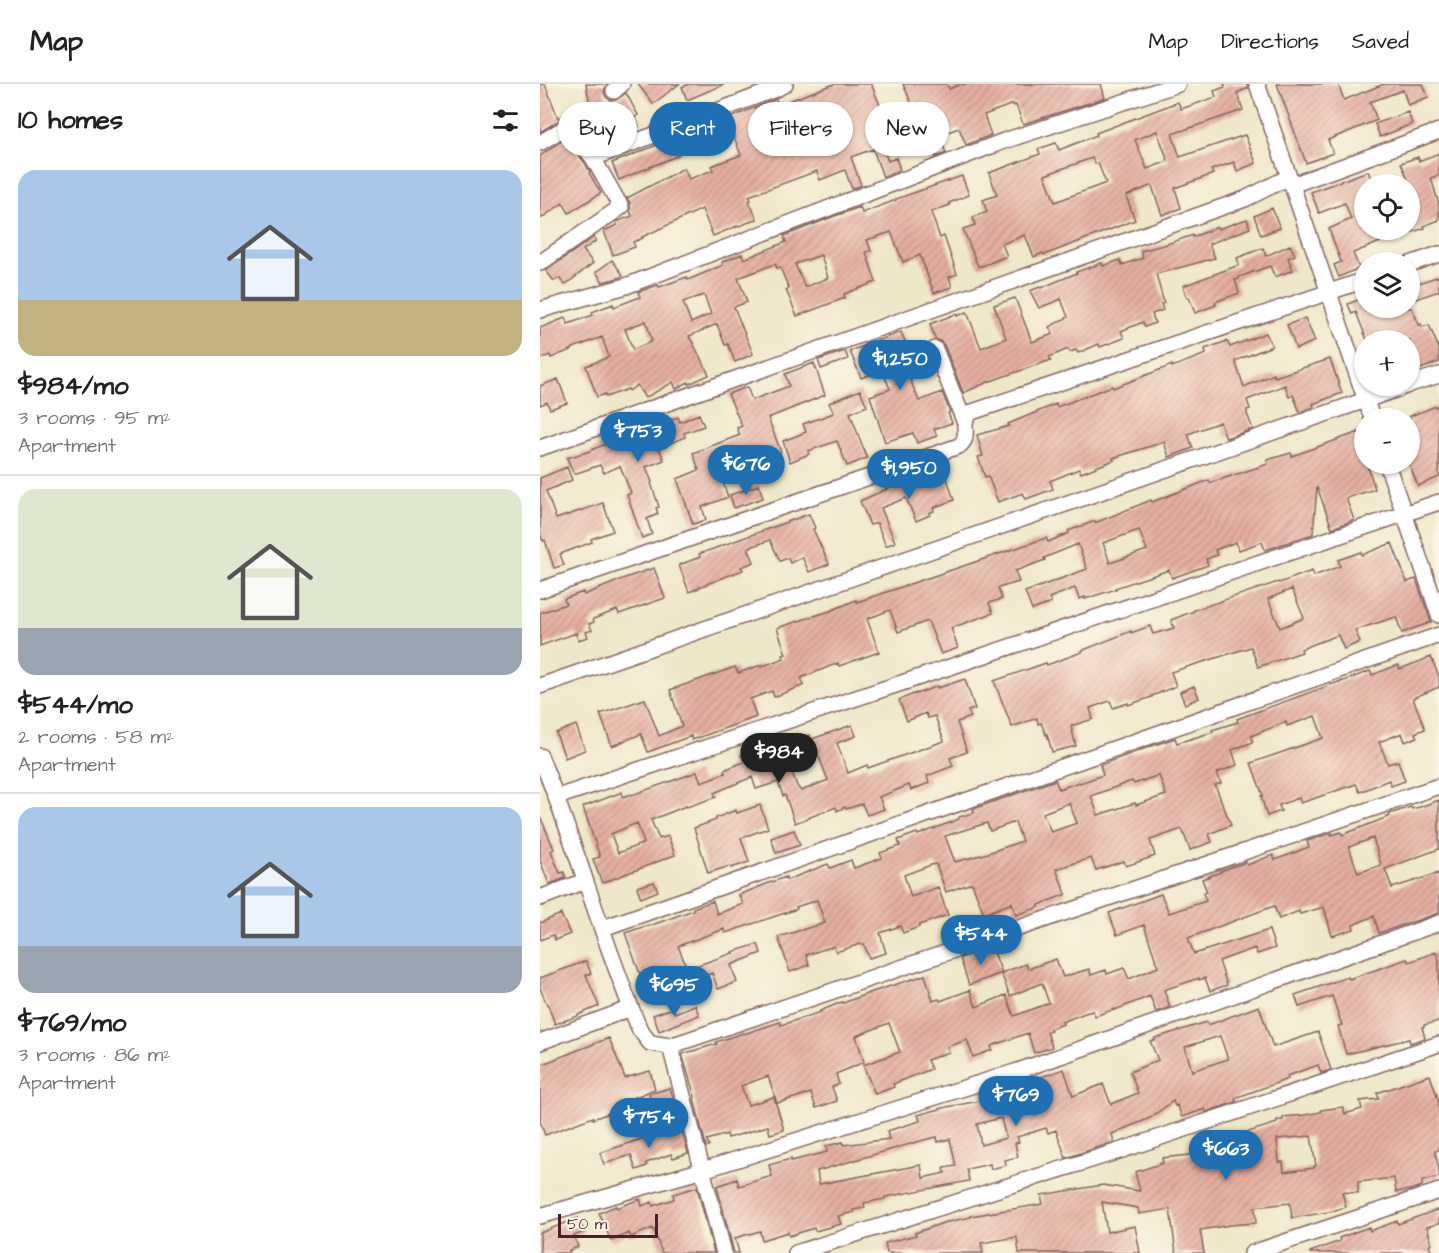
<!DOCTYPE html>
<meta charset="utf-8">
<style>
body{margin:0;font-family:"Architects Daughter",sans-serif;background:#f6f6f6;color:#202124;height:100vh;display:flex;flex-direction:column;font-size:22px;white-space:nowrap}
*{box-sizing:border-box;margin:0}
p{font-size:20px;color:#757577}
.icon{flex:none;width:33px;height:33px;fill:none;stroke:currentColor;stroke-width:2;stroke-linecap:round;stroke-linejoin:round}
.map{position:relative;flex:1;overflow:hidden}
.side{display:flex;flex-direction:column;background:#fff;width:540px}
.side>*{flex:none}
.hud{position:absolute;left:18px;top:18px;width:570px;height:54px;display:flex;gap:12px}
.tools{position:absolute;left:814px;top:90px;display:grid;gap:12px}
.tools a{display:grid;place-items:center;width:66px;height:66px;border-radius:50%;background:#fff;box-shadow:0 2px 4px #0004;font-size:30px}
.scale{position:absolute;left:18px;bottom:15px;width:100px;box-sizing:border-box;padding-left:6px;border:3px solid #4a1f2b;border-top:0;font-size:16px;line-height:21px;white-space:nowrap;color:#4a1f2b;-webkit-text-stroke:4px #fcf5e5;paint-order:stroke}
.price{position:absolute;translate:-50% -51px;padding:0 14px;border-radius:21px;background:#1f6fb2;color:#fff;font-size:20px;line-height:39px;filter:drop-shadow(0 2px 3px #0008)}
.price::after{content:'';position:absolute;left:50%;top:36px;width:18px;height:14px;margin-left:-9px;background:inherit;clip-path:polygon(0 0,100% 0,50% 100%)}
.price.selected{background:#222;color:#fff}
ul{padding:0;list-style:none}
li{display:grid;align-content:center;gap:12px;height:318px;padding:0 18px}
li+li{border-top:2px solid #e0e0e0}
li span{display:grid;place-items:center;height:186px;border-radius:18px;color:#555}
li>.icon{margin-inline-start:auto}
span .icon{width:108px;height:108px;fill:#fffc;stroke-width:1}
li b{font-size:26px}
h2{display:flex;justify-content:space-between;align-items:center;height:72px;padding:0 18px;font-size:26px}
.tag{padding:0 21px;border-radius:27px;background:#fff;box-shadow:0 2px 4px #0004;font-size:21px;line-height:54px}
.tag.selected{background:#1f6fb2;color:#fff}
header{display:flex;align-items:center;gap:36px;box-sizing:border-box;height:84px;padding:0 30px;background:#fff;border-bottom:2px solid #e0e0e0}
header strong{font-size:28px}
nav{display:flex;gap:33px;margin-inline-start:auto;font-size:21px}
main{display:flex;flex:1;min-height:0}
.map>svg:first-child{display:block}
.building{fill:url(#building-hatch);fill-rule:evenodd}
.lines{fill:none;stroke-linecap:round;stroke-linejoin:round}
.street-casing{stroke:#846562;stroke-width:18}
.street{stroke:#fff;stroke-width:15}
</style>
<header>
<strong>Map</strong>
<nav><a>Map</a><a>Directions</a><a>Saved</a></nav>
</header>
<main>
<section class="side">
<h2>10 homes<svg class="icon" aria-label="filters" viewBox="0 0 24 24"><path d="M4 7h16M4 17h16"/><circle cx="9" cy="7" r="2"/><circle cx="15" cy="17" r="2"/></svg></h2>
<ul>
<li><span style="background:linear-gradient(#a9c7e8 70%,#c2b280 0)"><svg class="icon" aria-label="home" viewBox="0 0 24 24"><path d="M3 11l9-7 9 7M6 9v11h12V9"/></svg></span><div><b>$984/mo</b><p>3 rooms · 95 m²</p><p>Apartment</p></div></li>
<li><span style="background:linear-gradient(#dfe7d0 75%,#9aa5b1 0)"><svg class="icon" aria-label="home" viewBox="0 0 24 24"><path d="M3 11l9-7 9 7M6 9v11h12V9"/></svg></span><div><b>$544/mo</b><p>2 rooms · 58 m²</p><p>Apartment</p></div></li>
<li><span style="background:linear-gradient(#a9c7e8 75%,#9aa5b1 0)"><svg class="icon" aria-label="home" viewBox="0 0 24 24"><path d="M3 11l9-7 9 7M6 9v11h12V9"/></svg></span><div><b>$769/mo</b><p>3 rooms · 86 m²</p><p>Apartment</p></div></li>
</ul>
</section>
<div class="map">
<svg width="899" height="1169" viewBox="0 0 899 1169">
<defs>
<pattern id="building-hatch" width="6" height="6" patternUnits="userSpaceOnUse" patternTransform="scale(1.5)"><rect width="6" height="6" fill="#e5afa1"/><path d="M-1 1l2-2M0 6l6-6M5 7l2-2" fill="none" stroke="#bc8e83"/></pattern>
</defs>
<rect width="100%" height="100%" fill="#fcf5e5"/>
<filter id="ink" filterUnits="userSpaceOnUse"><feTurbulence type="fractalNoise" baseFrequency=".0167" numOctaves="2"/><feDisplacementMap in="SourceGraphic" scale="12" xChannelSelector="R" yChannelSelector="G"/><feConvolveMatrix kernelMatrix="1 2 1 2 8 2 1 2 1" color-interpolation-filters="sRGB"/></filter>
<filter id="wash" filterUnits="userSpaceOnUse"><feTurbulence type="fractalNoise" baseFrequency=".008" numOctaves="4" result="noise"/><feDisplacementMap in="SourceGraphic" scale="24" xChannelSelector="R" yChannelSelector="G"/><feGaussianBlur stdDeviation="1.35" result="paint"/><feColorMatrix in="noise" values="0 0 0 0 0 0 0 0 0 0 0 0 0 0 0 0 0 1.4 0 .05"/><feComposite in="paint" operator="in"/></filter>
<g filter="url(#wash)">
<rect width="100%" height="100%" fill="#efe7c9"/>
<g id="blocks">
<path class="building" d="M0,0H5L18,34L50,20L46,0H67L64,8L66,13L70,16H76L86,9L98,31L95,33L99,42L76,53L72,45L51,54L36,35L33,32L28,31L0,48Z
M98,0H139L113,20Z
M149,0H185L147,16L142,3Z
M294,0H331L346,35L360,29L366,48L340,57L348,77L356,74L360,86L343,93L333,65L311,73L321,101L312,105L305,86L280,96L277,87L209,112L211,116L209,117L217,135L197,143V142L173,152L162,125L102,153L103,154L93,158L95,163L73,171L64,147L77,141L76,138L92,132L90,127V119L87,114L144,84L149,95L173,86L171,82L201,71L187,35L236,15L238,21ZM283,17L291,39L288,41L294,55L258,69L257,68H256L243,34Z
M363,0H407L409,5L421,0H561L565,14L483,40L476,21L474,22L473,20L444,31L451,51L426,61L419,44L399,51L406,69L396,73L388,53H390L382,30L377,32Z
M684,0H707L708,4L697,9L703,26L632,50L640,73L705,51L716,79L697,87L694,78L671,86L673,90L635,104L641,124L622,131L612,102H610L586,112L595,136L504,171L503,169L494,173L485,151L462,160L467,172L442,182H438L423,145L435,141L433,133L447,128L443,116L457,111L449,89L500,70L498,65L516,59L519,66L557,51L556,49L638,18L641,25L676,13L674,7L685,3ZM617,47L628,77L607,85L595,56ZM552,74L555,80L558,79L566,99L515,118L505,91Z
M737,0H798L804,16L844,0H883L888,13L868,21L863,6L830,18L837,36L788,56L793,69L766,79Z
M868,28L872,40L840,53L835,40Z
M157,48L162,60L138,69L139,71L79,96L72,79L122,59L123,62Z
M26,54L45,79L50,88L49,89L61,109L29,129L23,119L0,135V72Z
M899,69V91L891,94L899,120V136L884,142L885,144L870,149V100L861,79L878,73L879,77Z
M828,87L833,100H825V146H870L813,169L819,184L799,193L794,181L801,178L789,145L811,135L805,119L779,129L771,108Z
M422,92L429,111L409,119L410,121L391,128L400,154L404,152L417,190L409,193L412,203L394,209L380,171L363,178L351,148L327,156L331,167L326,168L336,198L304,210L305,214L257,232L246,206L249,205L240,183L237,184L235,180L198,194L207,218L194,223L213,270L195,278L188,260L185,261L177,240L149,252L156,265L169,291L149,300L148,298L136,305L133,298L105,314L97,301L89,307L88,305L66,313L65,310L57,313L46,282L69,273L62,253L33,264V265L11,274L10,271L0,275V244L25,234L28,240L53,231L52,228L73,220L74,223L100,213L98,208L118,201L119,203L147,193L148,196L183,181L182,178L202,170L204,175L246,158L244,152L292,133L320,123L322,129L356,116V115ZM281,171L288,194L265,203L255,180ZM164,211L171,230L151,239L143,218ZM106,237L112,257L93,266L85,245Z
M732,124L740,144L721,151L714,132Z
M707,135L710,144L669,160L675,174L616,190L624,219L621,220L623,226L612,230L615,239L605,243L603,238L581,247L584,254L560,263L559,260L538,269L536,266L530,268L528,265L509,273L511,276L448,298L423,309L404,261L400,257L395,255L390,240L416,230L417,232L427,228L441,264L466,254L454,221L475,214L492,258L513,250L509,243L528,233L521,215L499,224L490,207L500,203L501,204L537,189L536,188L562,179L563,182L580,176L582,181L603,174L601,167L627,160L653,151V153L677,143L678,145Z
M54,153L56,157L43,166L53,179L25,201L19,194L14,197L6,187Z
M750,161L755,171L748,174L753,186L735,193L730,182L699,193V195L695,196L699,209L675,218L676,221L655,229L649,213L647,214L643,202L699,181L697,174L723,164L726,172Z
M72,176L83,191L79,194L63,198L56,188Z
M899,192V207L870,217V202Z
M825,213V224H872L879,241L881,240L882,243L889,241L899,265V278L870,289V256H827L816,228L812,230L808,220Z
M765,234L775,257L756,265L747,241Z
M361,248L367,262L369,261L379,284L367,288L379,317L402,308L410,328L408,329L412,339L394,345L397,352L377,359L373,349L345,358L330,312L350,305L342,286L321,294L310,267Z
M726,249L732,262L695,277L704,303L734,290L735,293L790,275L802,309L773,320L774,323L760,328L753,311L749,313L745,301L707,316L710,325L707,326V330L713,345L686,354L680,338L648,350L653,364L629,373L624,358L573,374L574,376L541,389L539,385L510,397L513,405L486,415L483,409L458,418L448,392L445,393L438,373L443,372L437,351L469,342L468,340L516,320L517,323L572,302L573,304L632,281V283L666,270L665,265L687,257L690,263Z
M305,267L308,275L281,285L278,276Z
M274,279L285,311L228,334L241,368L223,375L224,378L214,381L213,379L181,393L188,413L162,423L166,436L153,440L137,395L159,386L153,369L200,351L197,344L202,342L188,310L207,303L212,316L249,302L245,290Z
M18,295L27,319L10,325L7,318L0,321V302Z
M320,306L327,322L310,329L327,374L307,382L297,357L268,367L269,370L250,378L243,357L266,348L263,340L294,329L289,319Z
M899,321V393L878,402L870,382V332Z
M159,330L164,342L144,349L145,353L119,364L124,376L106,383L112,398L111,399L119,423L116,424L118,430L107,435L112,450L102,454L87,411L91,409L80,382L64,389L60,381L34,390L27,374L47,368L70,358L71,360L92,352V350L138,333L140,338Z
M819,348L825,367V380H827L835,405L806,414L814,436L792,444L777,403L773,450L725,466L722,458L699,466L696,458L675,466L677,471L666,475L668,481L632,494L629,486L575,504L576,505L545,515V513L539,515L535,504L509,514L511,519L492,526L485,508L547,485L538,460L504,474L505,476L475,487L479,498L458,504L462,515L449,519L453,529L411,544L418,564L401,570L388,537L358,548L350,526L327,535L339,568L299,582L298,579L261,594L264,601L234,613L232,607L210,615L216,633L152,656L151,652L108,668L101,650L72,662L60,630L105,615L119,652L142,642L130,606L195,583L198,589L221,581V583L244,574L243,571L246,570L237,544L290,527L316,516L317,518L506,454L508,458L529,449L528,447L555,437V439L611,416L612,418L669,396L670,399L728,380L727,376L751,369L752,372ZM599,446L607,466L570,479L563,459Z
M27,383L32,396L6,407L16,435L63,419L73,447L51,455L52,458L20,470L24,481L14,484L5,456L3,457L0,449V394Z
M404,385L414,416L393,424L394,427L389,429L390,431L376,437L366,414L341,424L355,458L346,462L337,439L330,441L320,417L347,405L346,404L357,400V401Z
M219,401L223,414L194,424L190,411Z
M269,430L275,444L273,445L289,480L269,488L262,473L250,479L248,474L240,477L230,456L208,464L214,478L201,483L203,486L159,503V504L149,508L139,481L160,473L159,470Z
M852,459L867,498L876,495L891,538L862,549L856,533L815,546L820,558L804,565L798,551L761,565L762,568L718,583L711,563L631,588L636,602L612,612V613L588,621V619L573,624L570,617L550,624L553,635L531,642L536,662L512,668L507,650L506,651L501,639L498,640L497,634L472,643L454,597L506,579L507,581L542,568L541,567L591,547V549L610,542L613,550L634,544L631,536L654,527V526L738,498L739,499L772,487L774,492L800,482L798,476L821,468L822,471ZM752,505L764,534L740,544L728,515Z
M114,484L125,514L79,530L77,526L53,535L54,538L49,540L52,546L46,548L48,553L38,556L36,549L0,562V529L26,520L24,515L43,508L44,511L85,494Z
M891,573L899,593V603L873,614L885,645L875,649L877,653L865,658L862,649L839,658L848,680L858,677L865,697L851,702L849,696L820,708L816,700L761,719L759,714L739,721L741,727L727,732L721,712H723L711,679L783,654L775,632L747,642L746,638L711,652L713,658L692,666L697,681L677,689L681,699L675,701L691,741L669,750L672,758L650,766L642,745L610,756L615,772L586,782L584,777L556,786L551,774L516,785L526,810L499,821V823L476,831L472,819L444,830L432,799L406,808L396,780L391,781L364,791L371,813L398,803L408,831L379,841V843L363,849L360,842L340,849L346,869L329,874L324,860L321,861L320,860L296,868L294,862L266,871L269,881L250,888L238,853L285,839L277,816L256,823L257,825L185,849L184,845L138,862L147,884L121,895L124,902L107,909L85,849L109,841V842L129,835L153,826V824L173,817L177,830L203,820L199,811L229,799L246,793L247,796L288,780L290,784L311,776L314,784L342,774L340,769L360,762L358,756L377,749L378,751L419,735V733L434,729L433,725L515,696L519,705L539,698L540,699L563,691L560,681L606,664L635,654L637,659L673,648L672,646L698,638L697,635L801,597V598L830,587L832,591L858,581L860,585ZM619,691L626,711L596,721L595,719L558,731L551,712L592,697L594,700ZM529,719L537,739L511,748L503,729ZM475,738L482,757L448,769L415,778L405,752L447,739L450,747Z
M425,595L435,625L428,627L431,633L417,638L427,668L410,674L413,682L387,692L389,699L371,706L369,701L339,713L344,725L327,731L322,720L306,725L305,723L297,727L296,723L255,739L245,711L243,712L238,698L216,705L212,693L174,709L176,713L147,723L146,722L111,736L119,755L128,752L135,771L62,799L53,775L60,773L43,723L82,708L83,713L91,710L92,711L157,688L161,698L185,689L184,686L204,678L201,671L228,662L230,666L266,651V652L270,651L273,659L246,671L257,702L261,707L288,696L272,655L312,641L316,652L297,659L308,689L327,681L328,684L404,657L395,632L388,634L386,629L367,637L359,616L376,609V610L398,602V604ZM97,739L104,759L78,769L71,750Z
M654,602L659,614L645,620L640,608Z
M36,641L45,666L25,674L16,649Z
M899,716V765L845,785L852,804L899,789V829L839,849L834,832L813,841L814,845L792,852L784,823L760,830L759,827L739,835L734,822L648,854L654,870L729,846L735,864L717,870L715,864L679,877L687,901L670,907L665,894L659,896V894L624,906L630,923L616,928L610,912L575,926V925L555,932L553,927L545,929L522,938L523,940L510,945L511,947L507,948L512,963L494,969L488,949L451,962L452,966L433,973L427,956L407,963L409,968L387,976L391,985L353,1000L354,1003L335,1010L323,981L360,968L349,939L316,952L324,978L296,990L299,1000L292,1003L297,1017L276,1024L271,1009L237,1019L228,992L201,1002L208,1021L234,1013L244,1046L230,1050L228,1042L188,1054L187,1050L167,1056L169,1062L166,1063L154,1014L155,1013L142,970L177,960L176,958L203,949L204,950L240,938L241,941L281,928L280,927L302,918L303,919L329,909L385,891L393,917L399,915L400,917L430,906L436,923L466,911L474,932L509,919L502,899L470,912L461,889L486,880L488,885L516,875L523,893L549,885L551,891L566,886L567,890L584,884L589,895L618,883L604,841L577,851L569,829L621,810L629,829L666,817L663,809L667,808L662,795L681,788L680,787L706,778L707,781L733,771L735,776L769,763L767,757L792,749V751L801,748L802,751L850,732L849,730L871,723L872,725L880,723ZM833,754L841,781L818,789L809,763Z
M220,721L228,744L201,754L209,778L191,784L190,782L168,789L154,744L176,736V734L196,726L197,729Z
M0,732L14,765L11,767L20,789L24,788L26,794L9,800L0,776Z
M254,746L260,761L236,769L231,754Z
M114,798L118,807L101,814L97,803Z
M442,829L446,839L431,845L435,849L416,855L411,840Z
M21,830L30,850L15,856L13,851L0,856V839Z
M218,860L221,869L191,881L197,898L178,905L172,889L151,897L147,885L193,869L192,868Z
M452,863L462,889L429,901L420,874Z
M896,868L899,876V937L884,941V943H882L885,954L870,959L869,955L806,970L798,942L802,941L792,912L759,923L755,911L808,893L809,895L867,875L869,878Z
M46,877L51,889L46,891L59,922L38,931V932L15,940L8,921H7L0,904V894Z
M155,921L159,931L119,947L113,931L133,924L135,929Z
M719,922L733,963L778,948L791,986L781,989L778,981L747,992L748,995L695,1014L696,1018L666,1028L665,1025L642,1033L637,1021L635,1022L633,1017L610,1034L572,1050L574,1058L526,1074L516,1046L508,1049L506,1044L477,1053L479,1058L475,1059L478,1073L465,1076L466,1081L451,1085L450,1080L427,1085L429,1097L345,1113V1115L324,1119L325,1124L313,1126L314,1128L298,1132L301,1140L275,1147L274,1144L249,1152L248,1148L222,1156L220,1147L195,1154L199,1169H194L177,1102L197,1095L199,1102L232,1092L229,1081L251,1075V1077L287,1068L286,1062L303,1058L304,1061L349,1055L347,1047L380,1037L378,1031L407,1023L445,1016V1015L467,1009L466,1007L502,996L501,993L524,985L533,1012L563,1000L571,1020L598,1009L590,988L618,976L610,957L615,956V954L667,938L668,941ZM680,952L688,975L652,987L645,963ZM461,1034L466,1054L441,1061L437,1040ZM397,1053L398,1058L410,1055L416,1082L404,1084L405,1089L383,1094L381,1081L279,1100L277,1087L384,1056Z
M69,954L85,994L110,987L115,1005L86,1017L90,1028L71,1035L69,1029L53,1035V1033L5,1051L0,1038V981Z
M890,991L899,1018V1066L895,1067L899,1086V1093L882,1097V1102L870,1106L856,1108L854,1094L818,1098V1109L802,1108L806,1123L789,1128L752,1134L750,1119L715,1123L716,1139L690,1141L660,1146L664,1169H636L630,1125L599,1130L598,1124L562,1118L567,1148L595,1142L600,1169H479L477,1153L441,1159L443,1169H347L345,1159L376,1151L375,1149L403,1139L431,1133V1132L503,1120L501,1111L563,1101L600,1107L595,1088L623,1079L622,1074L658,1070L657,1065L686,1061V1055L737,1039V1036H743V1033L765,1031L781,1028V1026L803,1023L805,1030L822,1025L820,1017L839,1015L837,1009ZM771,1052L776,1082H774V1084L744,1088L743,1078H739L737,1055Z
M130,1004L136,1023L115,1030L109,1010Z
M141,1044L148,1069L133,1074L131,1070L106,1079L107,1082L96,1086L91,1071L64,1080L60,1069L128,1046L129,1048Z
M157,1103L174,1169H122L113,1144L91,1153L89,1149L71,1157L59,1129L76,1122L77,1124L100,1115L102,1122L112,1118L113,1122L134,1115L133,1110Z
M899,1125V1139L887,1143L892,1160L889,1161L892,1169H770V1168L800,1157L799,1154L829,1143L830,1147L857,1137L858,1140Z
M38,1134L44,1148L34,1152L38,1163L29,1166L30,1169H0V1149Z"/>
</g>
</g>
<g filter="url(#ink)">
<use href="#blocks" fill-opacity="0" stroke="#846562" stroke-width="1.5"/>
<g class="lines">
<defs>
<path id="street" d="M717,0L832,334
M74,7L82,0
M0,59L29,41L53,74L81,123L0,179
M53,74L238,4L245,0
M752,101L899,47
M870,180L899,170
M0,226L86,202L464,57L638,0
M395,265L425,339
M870,300L899,291
M0,364L705,115L749,93
M847,380L899,531
M0,506L419,362C433,351 417,339 432,328L825,196
M0,602L866,302
M0,672C37,762 62,856 100,946L110,959L130,962L899,702
M17,713L398,587L899,418
M0,814L45,797
M63,844L899,551
M0,958L91,924
M130,962L184,1169
M0,1132L163,1086L475,988L899,839
M256,1169L579,1067L899,960
M712,1169L899,1107"/>
</defs>
<use href="#street" class="street-casing"/>
<use href="#street" class="street"/>
</g>
</g>
</svg>
<div class="tools">
<a><svg class="icon" aria-label="locate" viewBox="0 0 24 24"><circle cx="12" cy="12" r="6"/><path d="M12 2v4M12 18v4M2 12h4M18 12h4"/></svg></a>
<a><svg class="icon" aria-label="layers" viewBox="0 0 24 24"><path d="M12 4l9 5-9 5-9-5zM3 14l9 5 9-5"/></svg></a>
<a>+</a>
<a>−</a>
</div>
<div class="scale">50 m</div>
<b class="price" style="left:360px;top:307px">$1,250</b>
<b class="price" style="left:98px;top:379px">$753</b>
<b class="price" style="left:206px;top:412px">$676</b>
<b class="price" style="left:369px;top:416px">$1,950</b>
<b class="price selected" style="left:239px;top:700px">$984</b>
<b class="price" style="left:441px;top:882px">$544</b>
<b class="price" style="left:134px;top:933px">$695</b>
<b class="price" style="left:476px;top:1043px">$769</b>
<b class="price" style="left:109px;top:1065px">$754</b>
<b class="price" style="left:686px;top:1097px">$663</b>
<div class="hud">
<a class="tag">Buy</a>
<a class="tag selected">Rent</a>
<a class="tag">Filters</a>
<a class="tag">New</a>
</div>
</div>
</main>
